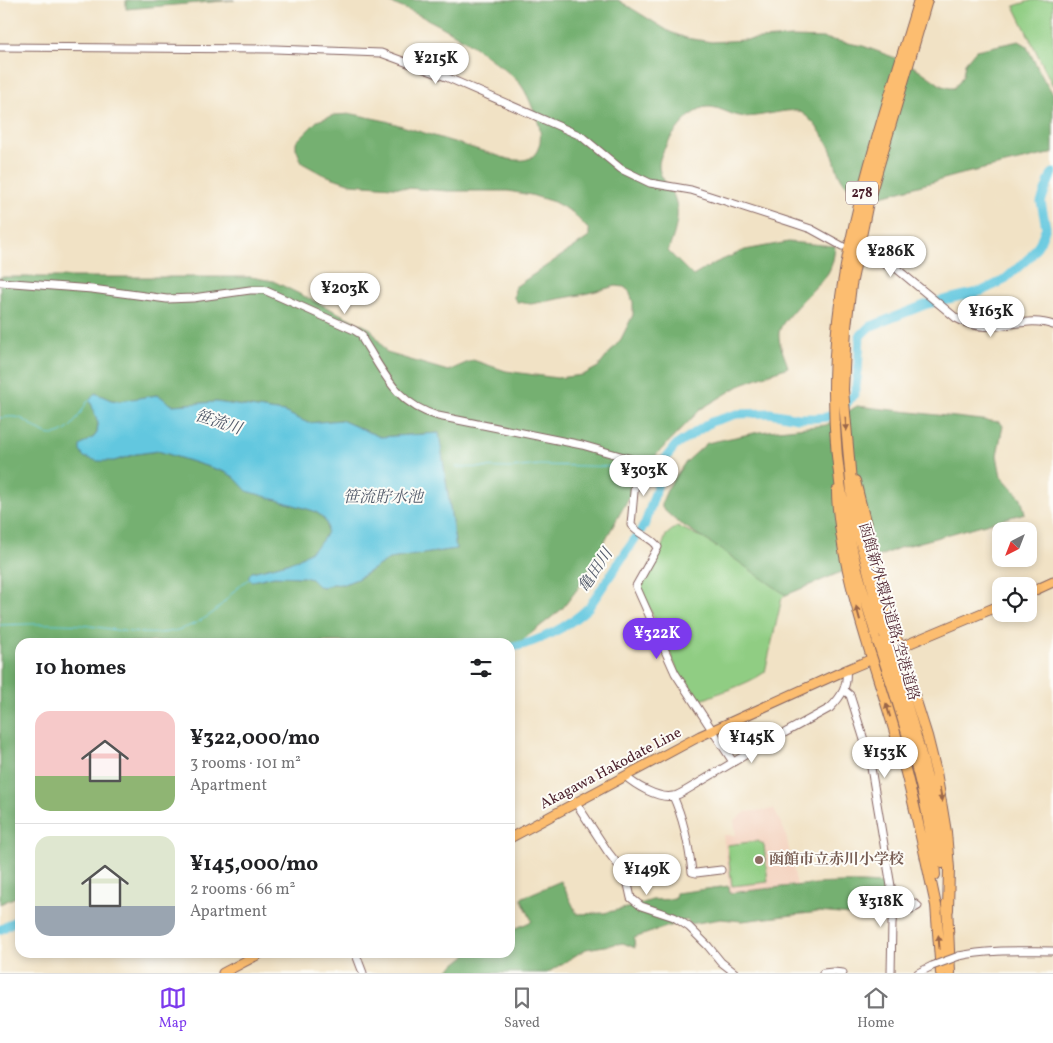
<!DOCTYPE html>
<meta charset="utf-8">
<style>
body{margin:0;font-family:Vollkorn,"Noto Serif JP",serif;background:#f2f2f2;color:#202124;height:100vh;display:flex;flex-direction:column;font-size:19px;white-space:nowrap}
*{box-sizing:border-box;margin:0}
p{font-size:16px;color:#757577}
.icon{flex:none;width:28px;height:28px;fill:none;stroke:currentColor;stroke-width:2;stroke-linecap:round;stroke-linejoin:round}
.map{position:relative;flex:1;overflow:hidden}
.panel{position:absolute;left:15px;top:638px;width:500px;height:320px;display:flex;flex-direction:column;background:#fff;border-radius:15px;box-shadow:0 2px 8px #0003}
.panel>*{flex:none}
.needle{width:32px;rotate:222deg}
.buttons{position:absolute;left:992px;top:522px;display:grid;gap:10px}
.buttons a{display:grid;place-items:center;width:45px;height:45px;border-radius:10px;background:#fff;box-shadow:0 2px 8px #0003;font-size:25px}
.price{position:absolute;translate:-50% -42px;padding:0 11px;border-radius:18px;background:#fff;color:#222;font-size:16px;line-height:32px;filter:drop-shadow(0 1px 2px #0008)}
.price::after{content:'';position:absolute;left:50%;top:30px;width:15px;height:11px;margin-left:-8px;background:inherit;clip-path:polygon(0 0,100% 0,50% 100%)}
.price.selected{background:#7c3aed;color:#fff}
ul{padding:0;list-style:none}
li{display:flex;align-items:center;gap:15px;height:125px;padding:0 20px}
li+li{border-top:1px solid #e0e0e0}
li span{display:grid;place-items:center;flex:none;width:140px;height:100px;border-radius:15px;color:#555}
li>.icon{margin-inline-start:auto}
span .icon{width:60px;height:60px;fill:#fffc;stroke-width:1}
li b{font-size:21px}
h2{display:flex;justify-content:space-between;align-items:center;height:60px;padding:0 20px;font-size:21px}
.tab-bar{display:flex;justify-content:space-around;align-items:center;height:70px;border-top:1px solid #e0e0e0;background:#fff;font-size:14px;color:#757577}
.tab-bar a{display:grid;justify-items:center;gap:2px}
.tab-bar .selected{color:#7c3aed}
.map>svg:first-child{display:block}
.built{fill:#f4d3c0}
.green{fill:#90cd83;stroke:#6d7657}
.forest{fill:#74b071;stroke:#5f684e;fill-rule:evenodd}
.water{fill:#62c7df;stroke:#567385}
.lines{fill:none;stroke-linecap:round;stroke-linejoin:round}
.stream{stroke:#62c7df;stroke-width:1}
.river{stroke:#62c7df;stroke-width:9}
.minor-casing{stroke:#846361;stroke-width:9}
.major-casing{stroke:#846361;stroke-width:11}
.highway-casing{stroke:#846361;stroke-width:12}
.minor{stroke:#fff;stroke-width:7}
.major{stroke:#fcbd6f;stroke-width:9}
.highway{stroke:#fcbd6f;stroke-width:10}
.minor-bridge-casing{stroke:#846361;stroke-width:9;stroke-linecap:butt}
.highway-bridge-casing{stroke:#846361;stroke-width:12;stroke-linecap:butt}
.minor-bridge{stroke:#fff;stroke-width:7}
.highway-bridge{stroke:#fcbd6f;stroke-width:10}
.oneway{fill:#9a664a}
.education-dot{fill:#8d6e63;stroke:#fdfcf7;stroke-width:2}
.labels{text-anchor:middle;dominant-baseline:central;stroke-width:4;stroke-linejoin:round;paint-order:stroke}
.shield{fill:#fdfcf7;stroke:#806168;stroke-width:1}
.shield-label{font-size:14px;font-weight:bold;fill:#4a1f2b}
.street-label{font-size:15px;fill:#4a1f2b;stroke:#fdfcf7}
.education-label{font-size:15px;font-weight:bold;fill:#785e54;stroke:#fdfcf7;text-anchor:start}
.water-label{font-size:16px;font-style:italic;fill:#525a6a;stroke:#fdfcf7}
</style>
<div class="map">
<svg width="1053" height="973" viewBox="0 0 1053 973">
<rect width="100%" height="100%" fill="#fdfcf7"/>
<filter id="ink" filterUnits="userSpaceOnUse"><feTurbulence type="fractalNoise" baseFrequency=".02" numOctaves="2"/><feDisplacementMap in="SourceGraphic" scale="10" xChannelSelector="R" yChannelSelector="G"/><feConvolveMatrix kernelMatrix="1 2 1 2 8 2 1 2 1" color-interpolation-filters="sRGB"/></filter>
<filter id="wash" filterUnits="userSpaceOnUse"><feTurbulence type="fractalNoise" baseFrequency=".0096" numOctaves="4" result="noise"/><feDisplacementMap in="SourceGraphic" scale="20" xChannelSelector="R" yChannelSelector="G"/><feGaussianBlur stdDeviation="1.12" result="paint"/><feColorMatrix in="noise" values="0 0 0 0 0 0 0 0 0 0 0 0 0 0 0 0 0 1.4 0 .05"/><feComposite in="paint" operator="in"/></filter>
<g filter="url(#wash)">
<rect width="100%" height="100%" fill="#f1e2c5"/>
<path class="built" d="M774,809L785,832L797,885L730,893L723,835H736L734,820L746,812Z"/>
<path class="green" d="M1033,0H1053V86L1014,6Z
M677,526L799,583L782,598L765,672C745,686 719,692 697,702L682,680L639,585L663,544L666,535Z
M758,841L764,845L768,882L732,886L727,845Z"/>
<path class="forest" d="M126,0H235L126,9Z
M382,0H618L670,32L686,38L712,42L792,37L823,38L863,46L901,60L918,69L942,86L950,88H954L959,82L963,75L965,63L976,50L1019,41L1026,45L1045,82L1053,93V153L962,174L878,197C861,197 846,190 839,174C835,165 834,156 830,148C824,136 814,121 802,113C792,105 757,120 739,116C729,114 717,106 707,107C690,107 658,150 659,166C659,174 664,180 668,186C684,207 676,230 668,251L693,276L715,263L745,250L788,242L835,246C834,256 833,264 828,273C819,286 780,319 779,333C778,344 785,356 788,367L744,383L701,409L657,454L632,492L579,587L562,609L510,650V642H20V895L0,904V277H251L273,281L371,329L387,353L448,371L473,360L506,371L557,378L583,375L598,367L621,339L633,315V302L629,291L624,287L616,286L580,295L531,304L517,302L514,298L515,287L589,237V230L572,212L554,202L531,195L508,191H448L351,184L322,174L302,163L296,148V142L317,121L334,115L353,114L386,121L508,159C522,161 534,162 539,146C543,134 538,119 533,109C530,101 526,92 521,85C513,75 502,68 492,60C459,34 422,14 382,0ZM95,393L111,400L120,401L157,395C164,397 166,403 172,405L216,402L284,412L308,423L341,420L380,437L439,433L456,549L389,559L357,579L344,584H333L323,587L318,586L311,579L304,577L274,576L257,580L252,572C267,568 284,565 298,559C318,548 343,528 314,511L248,491L234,477L225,472L158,451L136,454L114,461L80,446L94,437L97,433L98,423L93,405Z
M857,406L1000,422L1003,426L997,455L999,466L1001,476L1021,498L1025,513L899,548L786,595L723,551L675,520L662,508V502L668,488L684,464L707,443L759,432L826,425Z
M561,881L577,914L604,913L631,907L652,900L675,899L676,893L729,886L730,893C781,887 831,880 882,884L898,900L896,911L891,919L819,912L742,921L721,919L690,924L687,920L634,938L635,948L623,943L586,949L547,973H444L469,953L510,952V931L532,921L521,898Z"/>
<path class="water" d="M95,393L111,400L120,401L157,395C164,397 166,403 173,405L216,402L284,412L308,423L341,420L380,437L439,433L456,549L389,559L357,579L344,584H333L323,587L318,586L311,579L304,577L274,576L252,581L249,579V575L252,572C267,568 284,565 298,559C318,548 343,527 314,511L247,491L234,477L225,472L158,451L136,454L114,461H98L84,457L80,451V446L94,437L97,433L98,423L90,400Z"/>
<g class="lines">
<path class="stream" d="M0,418C7,417 13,416 20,418C36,424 46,446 69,428C77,421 82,410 87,402L91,400
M456,467L511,468L540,465L632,467
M639,467L661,468
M0,625C26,624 54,623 81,625C112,628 152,640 184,628C193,625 206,618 214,612C227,601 235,586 251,578"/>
<path class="river" d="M510,648C541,641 566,629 589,607L645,524L658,484L662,463L675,446L711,422L737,414L770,413L798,418H816L827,417L843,408L855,393L858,371L860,336L869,327L927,304L982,291L1004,280L1031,256L1040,242L1046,227L1041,202L1051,175L1053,173
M0,930L20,918"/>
</g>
</g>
<g filter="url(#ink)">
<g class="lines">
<defs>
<path id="minor" d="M0,47L275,49L381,53L446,77L572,132L581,136L621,169L650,183L691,190L790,222L811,229L842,246
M863,255L897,269L956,318C992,339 1022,313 1053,325
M0,282L92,289L167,299L193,298L250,290H264L354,330L362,335L363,340C385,374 396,404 438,416L582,445L631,459L634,462L636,470L631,525C638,535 652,537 658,547L636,586L675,673L733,762
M844,690L850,695L869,756L893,898C898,905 906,905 914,903L918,906C911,911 901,910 893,915L892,923L891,973
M625,776C635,785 658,799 673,796C677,796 681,793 685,791L757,748L830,708C842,696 848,686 846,670
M673,796C684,820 689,846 692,872L696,873L721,870
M576,803L608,852L626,875L631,898L641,906L674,917L689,927L708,946L721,962L735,973
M355,952L363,973
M959,956C990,949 1022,951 1053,951
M823,973L833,972L843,973
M918,973L932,966"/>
<path id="major" d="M1029,593L1053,582
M510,838L700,736L846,670L1001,605
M223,973L263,952"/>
<path id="highway" d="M855,481L887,609L927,736L936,772L946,832L949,868L948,910
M837,491C837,512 841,532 844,551C855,609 874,663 891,719C910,781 923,846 937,910
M885,635L854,516L843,390L846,327L851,285L868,202L927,0
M878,642C870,613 860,584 853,554C841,502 834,447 834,393C833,258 881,128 919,0
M895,667C915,731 935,796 942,863
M888,672C909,738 931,806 935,875
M947,904L950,973
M936,905L941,973"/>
</defs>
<use href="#minor" class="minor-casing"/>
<use href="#major" class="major-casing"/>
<use href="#highway" class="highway-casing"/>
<use href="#minor" class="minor"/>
<use href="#major" class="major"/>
<use href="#highway" class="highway"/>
<defs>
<path id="minor-bridge" d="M932,966L959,956"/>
<path id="highway-bridge" d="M885,635L895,667
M878,642L888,672"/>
</defs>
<use href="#minor-bridge" class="minor-bridge-casing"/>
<use href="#highway-bridge" class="highway-bridge-casing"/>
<use href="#minor-bridge" class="minor-bridge"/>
<use href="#highway-bridge" class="highway-bridge"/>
</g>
<defs><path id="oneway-solid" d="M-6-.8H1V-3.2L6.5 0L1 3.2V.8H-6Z" transform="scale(1.25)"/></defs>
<g class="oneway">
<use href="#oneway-solid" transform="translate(846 424) rotate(86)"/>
<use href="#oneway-solid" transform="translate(858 613) rotate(-106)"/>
<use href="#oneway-solid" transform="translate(888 710) rotate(-107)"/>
<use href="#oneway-solid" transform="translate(941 795) rotate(79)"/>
<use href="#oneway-solid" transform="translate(939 942) rotate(-95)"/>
</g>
</g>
<circle class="education-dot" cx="759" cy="860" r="5"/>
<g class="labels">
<rect class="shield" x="846" y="181.5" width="32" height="23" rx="4"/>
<g class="shield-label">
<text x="862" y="193">278</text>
</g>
<g class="street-label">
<text transform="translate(888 612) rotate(74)">函館新外環状道路;空港道路</text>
<text transform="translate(611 769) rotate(-28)">Akagawa Hakodate Line</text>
</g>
<g class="education-label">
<text x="769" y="860">函館市立赤川小学校</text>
</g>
<g class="water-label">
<text transform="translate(218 423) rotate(18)">笹流川</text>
<text x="383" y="498">笹流貯水池</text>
<text transform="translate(596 571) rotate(-56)">亀田川</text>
</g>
</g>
</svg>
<div class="buttons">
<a><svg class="needle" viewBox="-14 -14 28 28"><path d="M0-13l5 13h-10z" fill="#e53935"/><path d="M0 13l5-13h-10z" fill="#757577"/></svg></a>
<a><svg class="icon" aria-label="locate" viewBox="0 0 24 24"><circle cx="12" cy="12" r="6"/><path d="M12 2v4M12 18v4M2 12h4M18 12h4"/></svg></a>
</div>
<b class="price" style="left:436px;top:85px">¥215K</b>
<b class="price" style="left:891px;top:278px">¥286K</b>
<b class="price" style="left:345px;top:315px">¥203K</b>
<b class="price" style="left:991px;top:338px">¥163K</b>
<b class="price" style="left:644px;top:497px">¥303K</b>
<b class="price selected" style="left:657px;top:660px">¥322K</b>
<b class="price" style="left:752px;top:764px">¥145K</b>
<b class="price" style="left:885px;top:779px">¥153K</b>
<b class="price" style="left:647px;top:896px">¥149K</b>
<b class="price" style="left:881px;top:928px">¥318K</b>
<section class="panel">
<h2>10 homes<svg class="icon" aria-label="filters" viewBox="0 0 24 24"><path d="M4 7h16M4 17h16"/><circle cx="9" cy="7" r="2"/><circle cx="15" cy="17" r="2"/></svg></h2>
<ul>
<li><span style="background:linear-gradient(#f6c9c9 65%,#8fb573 0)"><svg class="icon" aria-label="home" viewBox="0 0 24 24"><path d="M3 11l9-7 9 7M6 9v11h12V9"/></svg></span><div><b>¥322,000/mo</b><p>3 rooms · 101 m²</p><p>Apartment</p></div></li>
<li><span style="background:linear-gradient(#dfe7d0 70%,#9aa5b1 0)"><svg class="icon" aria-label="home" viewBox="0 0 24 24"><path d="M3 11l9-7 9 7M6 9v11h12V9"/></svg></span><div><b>¥145,000/mo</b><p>2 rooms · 66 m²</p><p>Apartment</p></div></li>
</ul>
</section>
</div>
<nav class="tab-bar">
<a class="selected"><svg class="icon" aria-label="map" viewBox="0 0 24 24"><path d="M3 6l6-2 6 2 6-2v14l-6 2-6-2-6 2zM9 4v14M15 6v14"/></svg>Map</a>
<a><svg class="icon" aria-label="saved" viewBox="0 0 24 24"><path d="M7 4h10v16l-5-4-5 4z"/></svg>Saved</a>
<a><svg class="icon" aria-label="home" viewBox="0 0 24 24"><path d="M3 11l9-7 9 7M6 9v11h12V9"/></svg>Home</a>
</nav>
